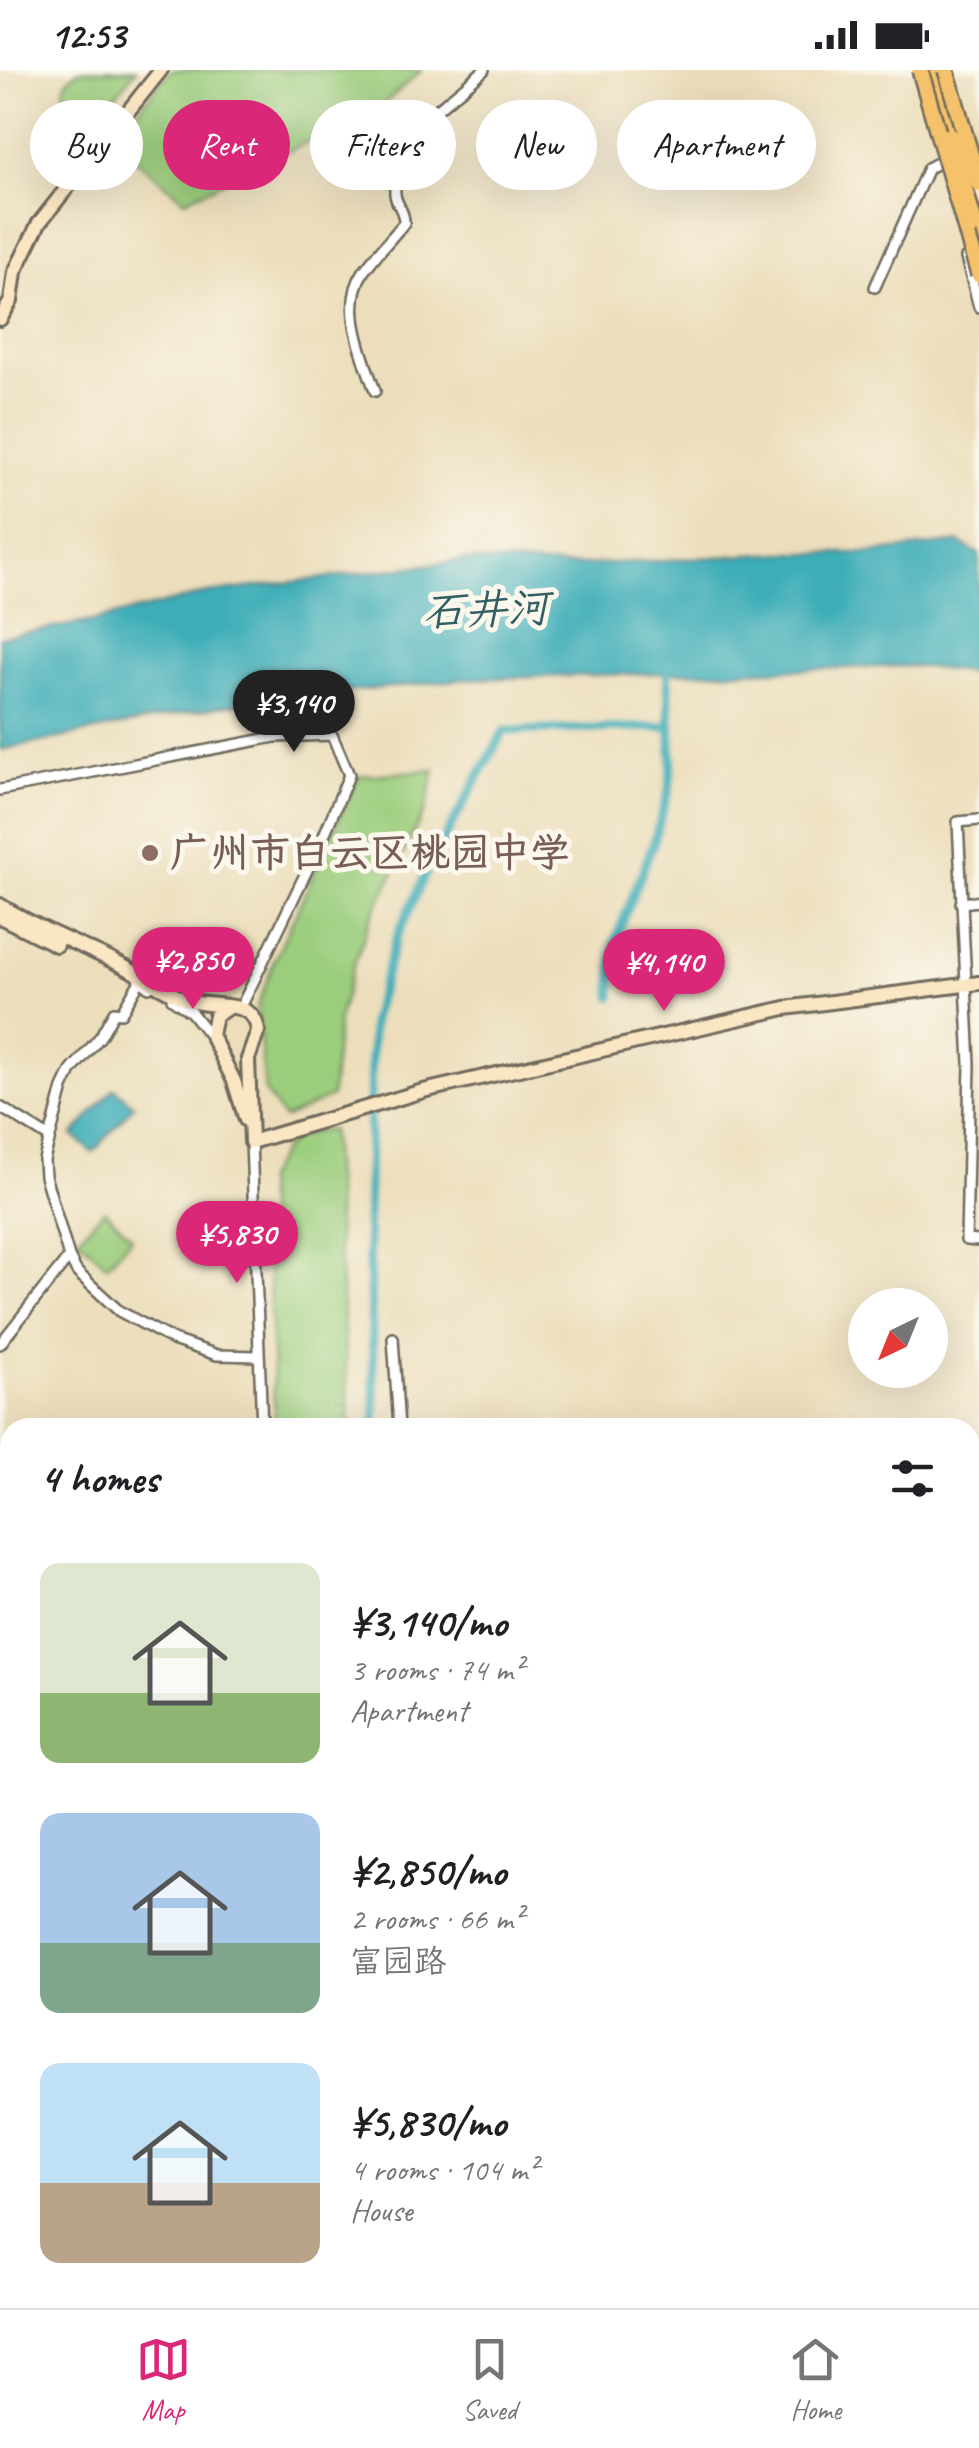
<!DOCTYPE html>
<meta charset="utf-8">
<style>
body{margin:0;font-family:Caveat,"LXGW WenKai TC",sans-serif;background:#f2f2f2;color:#202124;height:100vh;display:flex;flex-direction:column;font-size:38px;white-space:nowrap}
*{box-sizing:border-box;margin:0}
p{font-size:32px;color:#757577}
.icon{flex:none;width:55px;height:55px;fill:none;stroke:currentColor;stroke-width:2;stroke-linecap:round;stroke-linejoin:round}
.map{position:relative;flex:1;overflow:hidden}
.panel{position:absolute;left:0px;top:1348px;width:980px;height:892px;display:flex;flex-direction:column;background:#fff;border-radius:30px 30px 0 0;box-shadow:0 10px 40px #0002}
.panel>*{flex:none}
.hud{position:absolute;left:30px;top:30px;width:920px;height:90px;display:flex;gap:20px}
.needle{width:65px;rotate:223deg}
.fabs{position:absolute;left:848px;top:1218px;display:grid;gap:20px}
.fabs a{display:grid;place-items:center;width:100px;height:100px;border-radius:50%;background:#fff;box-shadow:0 10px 40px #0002;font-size:50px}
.price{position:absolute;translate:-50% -85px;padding:0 22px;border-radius:35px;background:#db2777;color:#fff;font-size:32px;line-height:65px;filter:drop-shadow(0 2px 5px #0008)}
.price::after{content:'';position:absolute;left:50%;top:60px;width:30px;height:22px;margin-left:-15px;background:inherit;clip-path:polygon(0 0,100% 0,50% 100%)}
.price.active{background:#222;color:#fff}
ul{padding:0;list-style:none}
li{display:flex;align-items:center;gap:30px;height:250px;padding:0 40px}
li span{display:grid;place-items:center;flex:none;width:280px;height:200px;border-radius:20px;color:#555}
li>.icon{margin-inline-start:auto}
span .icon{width:120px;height:120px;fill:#fffc;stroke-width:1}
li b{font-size:42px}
h2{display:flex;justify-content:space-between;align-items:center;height:120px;padding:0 40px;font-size:42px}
.pill{padding:0 35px;border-radius:45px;background:#fff;box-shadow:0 10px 40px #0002;font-size:35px;line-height:90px}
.pill.active{background:#db2777;color:#fff}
.status{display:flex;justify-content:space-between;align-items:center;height:70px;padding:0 50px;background:#fff;direction:ltr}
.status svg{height:28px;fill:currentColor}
.tabs{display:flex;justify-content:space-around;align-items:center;height:140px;border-top:2px solid #e0e0e0;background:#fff;font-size:28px;color:#757577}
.tabs a{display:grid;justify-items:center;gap:5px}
.tabs .active{color:#db2777}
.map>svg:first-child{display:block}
.green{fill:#9bcd7d;stroke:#637c54;stroke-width:2.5}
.water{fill:#3dadb8;stroke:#346c72;stroke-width:2.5}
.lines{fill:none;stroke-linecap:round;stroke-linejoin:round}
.canal{stroke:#3dadb8;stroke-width:9}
.street-casing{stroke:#6f6a5d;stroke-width:14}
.secondary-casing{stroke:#6f6a5d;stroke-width:18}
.primary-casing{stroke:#6f6a5d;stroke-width:19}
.highway-casing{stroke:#6f6a5d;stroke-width:20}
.street{stroke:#fff;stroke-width:9}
.secondary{stroke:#fbe6c4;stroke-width:12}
.primary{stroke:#f5c16b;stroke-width:14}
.highway{stroke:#f5c16b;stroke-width:15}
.highway-bridge-casing{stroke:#6f6a5d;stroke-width:20;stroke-linecap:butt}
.highway-bridge{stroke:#f5c16b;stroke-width:15}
.education-dot{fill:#8d6e63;stroke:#fbf7ec;stroke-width:4}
.labels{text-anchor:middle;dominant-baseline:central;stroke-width:10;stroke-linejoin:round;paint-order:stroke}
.education-label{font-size:40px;font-weight:bold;fill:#785e54;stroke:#fbf7ec;text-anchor:start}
.water-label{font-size:42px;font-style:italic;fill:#325f63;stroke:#fbf7ec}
</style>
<div class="status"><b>12:53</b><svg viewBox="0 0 49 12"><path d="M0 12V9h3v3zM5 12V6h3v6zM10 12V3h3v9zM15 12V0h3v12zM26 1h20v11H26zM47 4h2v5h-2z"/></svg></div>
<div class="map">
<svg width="979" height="2238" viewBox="0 0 979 2238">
<rect width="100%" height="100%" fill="#fbf7ec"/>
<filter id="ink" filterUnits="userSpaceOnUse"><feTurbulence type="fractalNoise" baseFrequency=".01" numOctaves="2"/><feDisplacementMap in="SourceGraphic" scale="20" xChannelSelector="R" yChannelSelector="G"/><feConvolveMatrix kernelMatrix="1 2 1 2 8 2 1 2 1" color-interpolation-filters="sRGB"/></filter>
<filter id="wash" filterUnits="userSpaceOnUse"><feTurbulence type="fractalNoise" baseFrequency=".0048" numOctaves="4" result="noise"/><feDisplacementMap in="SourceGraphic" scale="40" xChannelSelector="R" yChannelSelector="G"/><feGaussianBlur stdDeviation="2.25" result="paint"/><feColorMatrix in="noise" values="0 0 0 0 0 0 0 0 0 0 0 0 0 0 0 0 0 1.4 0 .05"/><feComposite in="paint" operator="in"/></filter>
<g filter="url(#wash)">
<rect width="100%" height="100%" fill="#ecdebb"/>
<path class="green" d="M78,0H136C125,12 110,37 95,41C79,46 58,30 66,13C69,7 74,4 78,0Z
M171,0H422L379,38L185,130L113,70Z
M435,700L426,738L370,850L354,894L338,950L331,1027L284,1049L265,1022L257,938L275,888L359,706Z
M331,1060L350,1357H275L265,1110C285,1075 289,1063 331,1060Z
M104,1140L132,1167L107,1195L78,1168Z"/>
<path class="water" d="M959,472L979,484V603L912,596L466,609L220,636L0,680V567L93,551L207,523L463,490L565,496L780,483H870Z
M114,1018L134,1035L93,1083L73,1065Z
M0,1788L10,1865L9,2238H0Z"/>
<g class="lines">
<path class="canal" d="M612,927L614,874L653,774L669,720L672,690L667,595
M376,1358L367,1150L372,949L396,869L429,796L504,661L671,657
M243,2238L248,2230"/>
</g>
</g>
<g filter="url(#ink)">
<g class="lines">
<defs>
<path id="street" d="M975,184L966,188L979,237
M875,217L928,98L947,88
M375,321C363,285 340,236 364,201C376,184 391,169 404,153C405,141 396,135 395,124C392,63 446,35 484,0
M0,720L275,667L332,665L349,705L325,763L241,937
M979,750L958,752L970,994L966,1170L979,1171
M961,833L979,831
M149,917L140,911L121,943L114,942L100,967L71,1001L63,1018L44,1090L45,1106L69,1187L77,1202L119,1241L173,1270L217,1285L258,1286
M172,929L191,942L210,966
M0,1037L50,1068
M251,1072L262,1358
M393,1268L399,1358
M0,1274L69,1187
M0,1523L10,1525
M970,1585H979
M121,2238V2230"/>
<path id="secondary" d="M970,103L979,135
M0,249L11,231L15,202L39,153L161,0
M0,835C38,859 79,874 119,894C142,905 163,921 187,930C212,940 254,926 258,961L248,989L251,1072
M0,847L56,875
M229,937L215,946L211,965L234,1011L246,1050
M251,1072L423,1021L785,938L979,913
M915,2238L916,2230
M961,2238L962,2230"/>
<path id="primary" d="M937,1L958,76
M970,1928L977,1826
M970,1961L979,1950
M970,2080L979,2022
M641,2238L649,2230
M714,2238L722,2230
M933,2238L934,2230
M952,2238L953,2230"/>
<path id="highway" d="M932,0L936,16
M975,156L979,171
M970,1765L979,1690
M667,2238L674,2230
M691,2238L698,2230
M923,2238L924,2230
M942,2238L943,2230"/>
</defs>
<use href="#street" class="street-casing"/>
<use href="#secondary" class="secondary-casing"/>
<use href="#primary" class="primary-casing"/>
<use href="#highway" class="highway-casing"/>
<use href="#street" class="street"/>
<use href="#secondary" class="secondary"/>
<use href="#primary" class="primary"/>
<use href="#highway" class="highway"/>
<defs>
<path id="highway-bridge" d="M920,0L979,205
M946,0L979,114
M950,66L975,156
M970,1837L979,1794
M970,1901L979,1879
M970,2008L979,1962"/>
</defs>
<use href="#highway-bridge" class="highway-bridge-casing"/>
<use href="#highway-bridge" class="highway-bridge"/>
</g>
</g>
<circle class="education-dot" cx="150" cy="783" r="10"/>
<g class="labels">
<g class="education-label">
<text x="170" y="783">广州市白云区桃园中学</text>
</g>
<g class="water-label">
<text transform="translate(486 540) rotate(-2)">石井河</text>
</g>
</g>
</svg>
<div class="fabs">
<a><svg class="needle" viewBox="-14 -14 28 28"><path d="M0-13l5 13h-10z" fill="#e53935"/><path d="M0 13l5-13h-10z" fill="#757577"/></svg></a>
</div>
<b class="price active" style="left:294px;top:685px">¥3,140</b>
<b class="price" style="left:193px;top:942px">¥2,850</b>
<b class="price" style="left:664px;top:944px">¥4,140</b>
<b class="price" style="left:237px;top:1216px">¥5,830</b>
<div class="hud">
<a class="pill">Buy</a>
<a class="pill active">Rent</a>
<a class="pill">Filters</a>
<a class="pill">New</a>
<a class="pill">Apartment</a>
</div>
<section class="panel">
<h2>4 homes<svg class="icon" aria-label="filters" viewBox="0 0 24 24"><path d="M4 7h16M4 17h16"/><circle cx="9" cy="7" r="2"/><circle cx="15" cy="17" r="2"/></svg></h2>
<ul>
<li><span style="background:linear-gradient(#dfe7d0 65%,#8fb573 0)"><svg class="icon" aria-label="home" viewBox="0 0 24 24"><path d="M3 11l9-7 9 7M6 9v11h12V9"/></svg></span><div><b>¥3,140/mo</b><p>3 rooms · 74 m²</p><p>Apartment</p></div></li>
<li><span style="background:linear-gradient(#a9c7e8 65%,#7fa58c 0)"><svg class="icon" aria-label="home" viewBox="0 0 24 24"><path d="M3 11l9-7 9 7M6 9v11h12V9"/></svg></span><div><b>¥2,850/mo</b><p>2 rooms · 66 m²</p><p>富园路</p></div></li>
<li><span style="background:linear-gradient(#bfe0f5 60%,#b9a48a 0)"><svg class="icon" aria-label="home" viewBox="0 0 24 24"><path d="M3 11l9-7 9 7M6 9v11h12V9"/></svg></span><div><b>¥5,830/mo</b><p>4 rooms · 104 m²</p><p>House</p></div></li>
</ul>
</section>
</div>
<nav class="tabs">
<a class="active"><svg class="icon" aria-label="map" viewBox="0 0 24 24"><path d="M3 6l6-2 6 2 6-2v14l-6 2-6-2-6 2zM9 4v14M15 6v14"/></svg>Map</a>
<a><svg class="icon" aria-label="saved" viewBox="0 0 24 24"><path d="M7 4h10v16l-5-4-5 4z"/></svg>Saved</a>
<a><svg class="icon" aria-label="home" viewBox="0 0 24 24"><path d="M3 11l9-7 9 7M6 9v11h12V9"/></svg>Home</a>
</nav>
